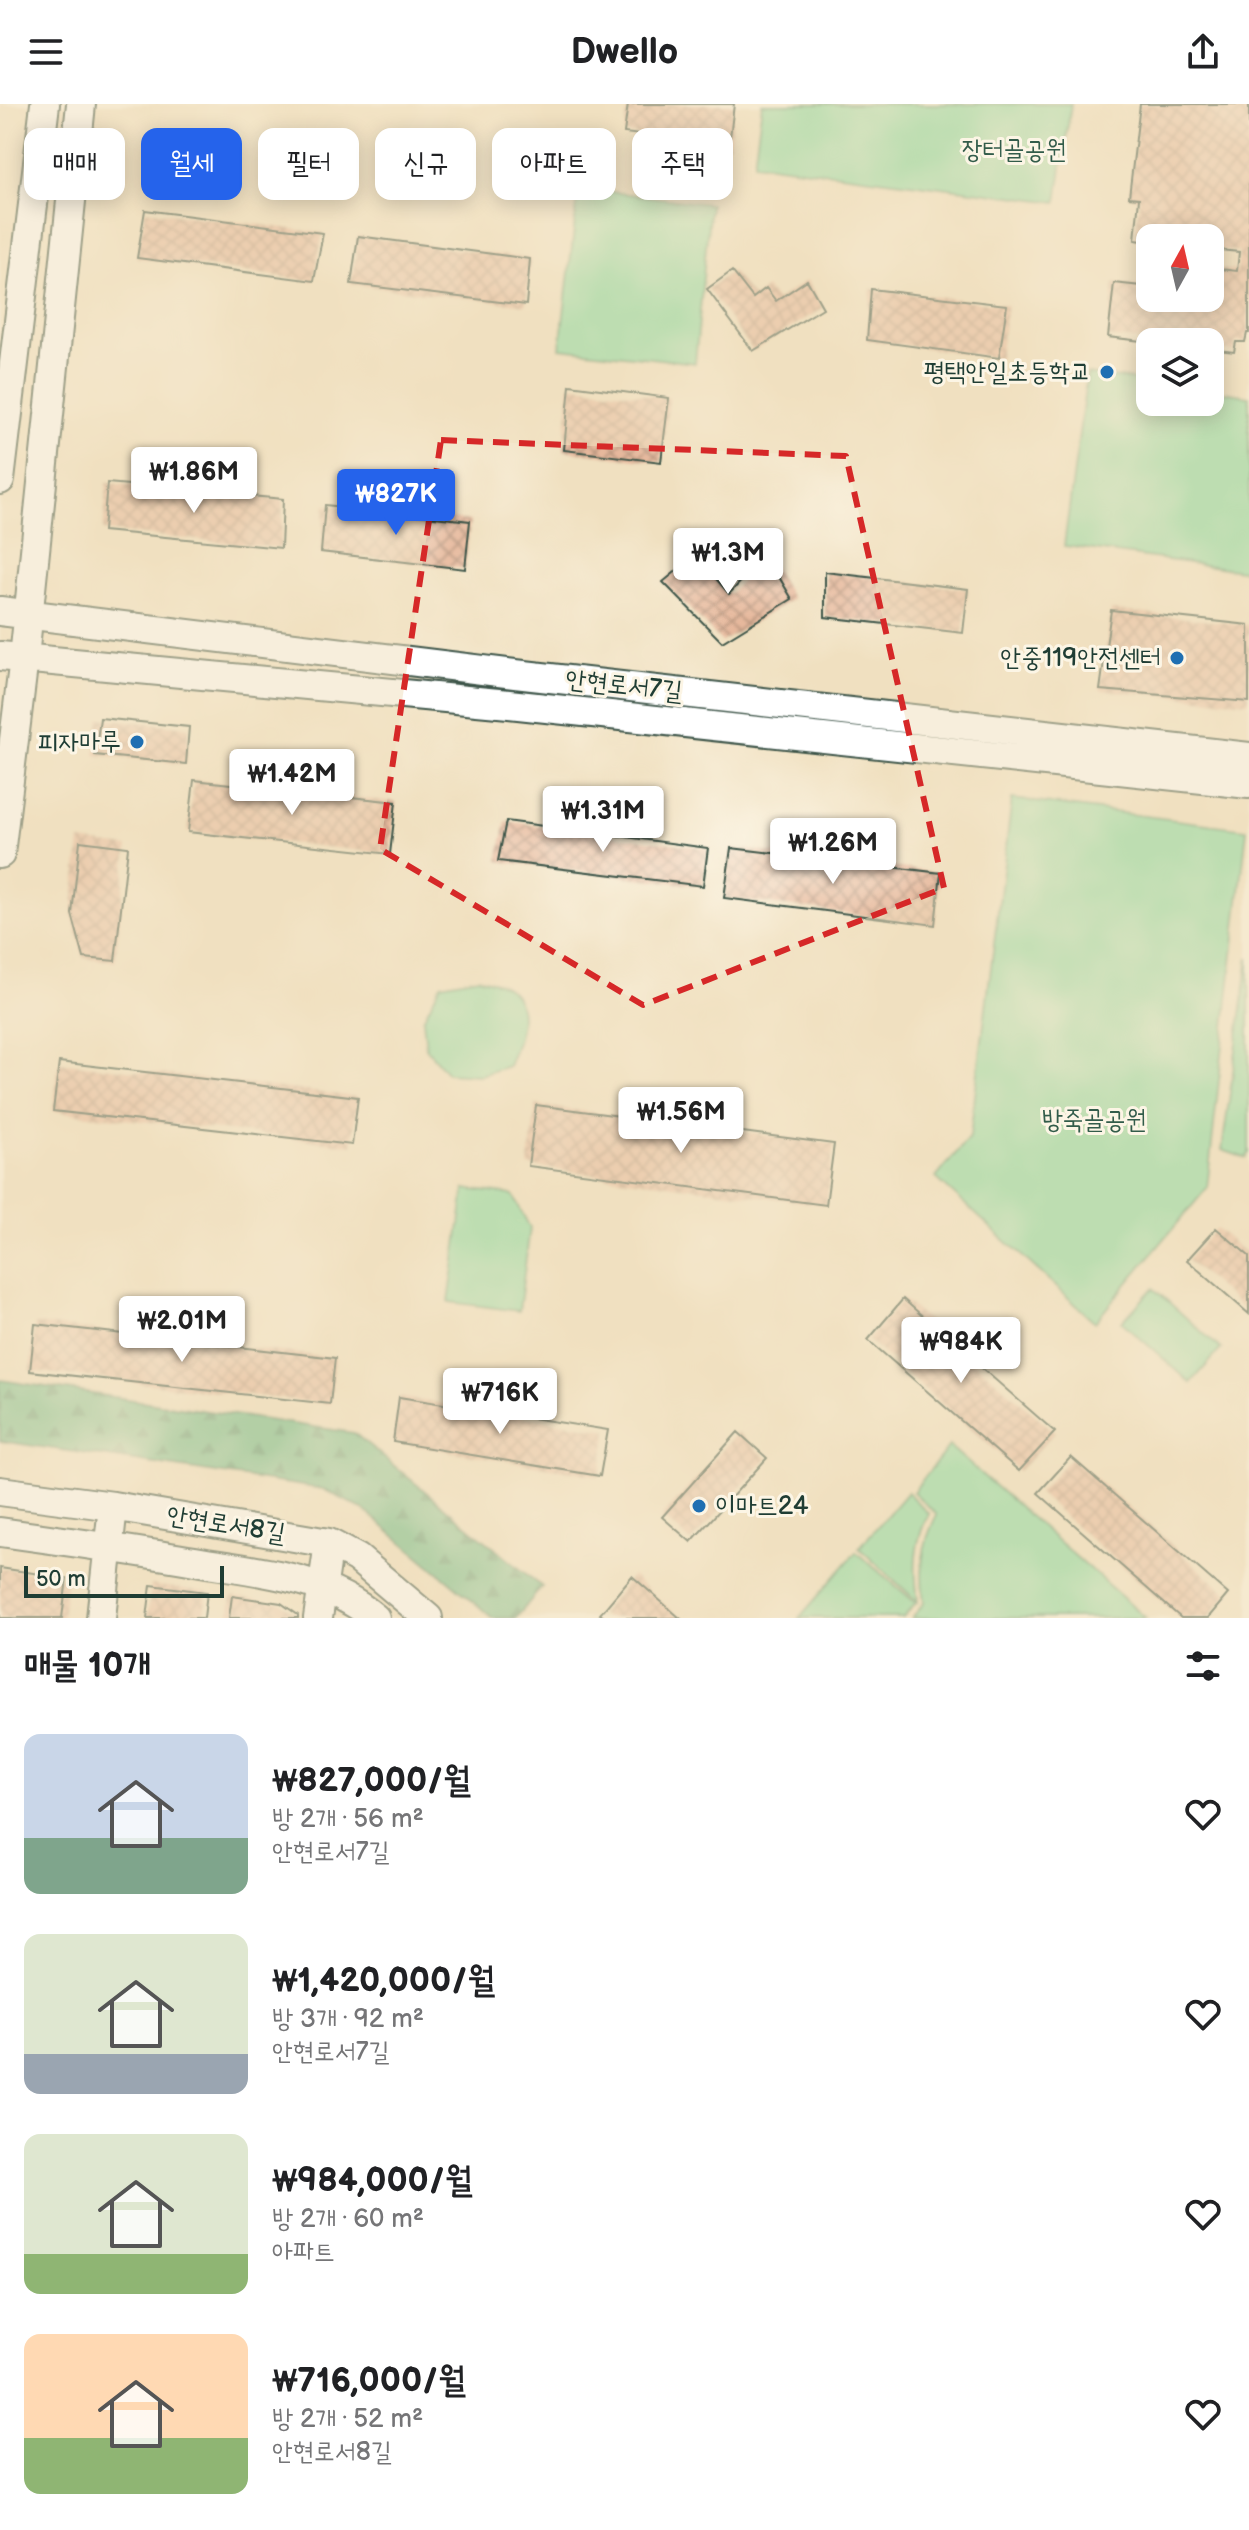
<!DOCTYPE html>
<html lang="ko">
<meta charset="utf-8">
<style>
body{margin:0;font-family:"Balsamiq Sans","Poor Story",sans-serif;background:#f6f6f6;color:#202124;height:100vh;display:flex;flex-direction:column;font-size:30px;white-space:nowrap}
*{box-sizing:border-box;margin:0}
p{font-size:26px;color:#757577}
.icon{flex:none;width:44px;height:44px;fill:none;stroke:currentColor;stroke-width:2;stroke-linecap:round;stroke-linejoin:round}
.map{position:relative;height:1514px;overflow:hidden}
.side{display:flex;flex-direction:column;background:#fff;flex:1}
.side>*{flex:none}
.banner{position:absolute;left:24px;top:24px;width:800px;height:72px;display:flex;gap:16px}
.needle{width:52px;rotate:8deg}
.tools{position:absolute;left:1136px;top:120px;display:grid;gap:16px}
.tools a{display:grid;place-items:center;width:88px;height:88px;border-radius:16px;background:#fff;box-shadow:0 4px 20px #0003;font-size:40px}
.scale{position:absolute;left:24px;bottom:20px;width:200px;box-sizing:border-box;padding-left:8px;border:4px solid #1f3d34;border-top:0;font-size:22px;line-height:28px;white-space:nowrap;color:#1f3d34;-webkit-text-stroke:6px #fcf5e5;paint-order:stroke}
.price{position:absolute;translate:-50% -68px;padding:0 18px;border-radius:8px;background:#fff;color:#222;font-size:26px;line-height:52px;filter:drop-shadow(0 2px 4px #0008)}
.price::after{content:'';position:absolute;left:50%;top:48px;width:24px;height:18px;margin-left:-12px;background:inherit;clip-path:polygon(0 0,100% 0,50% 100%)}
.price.active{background:#2563eb;color:#fff}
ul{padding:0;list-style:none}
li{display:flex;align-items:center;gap:24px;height:200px;padding:0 24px}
li span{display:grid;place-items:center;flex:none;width:224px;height:160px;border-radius:16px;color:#555}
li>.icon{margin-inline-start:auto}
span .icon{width:96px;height:96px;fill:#fffc;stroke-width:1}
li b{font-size:34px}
h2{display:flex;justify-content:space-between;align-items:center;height:96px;padding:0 24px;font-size:34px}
.pill{padding:0 28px;border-radius:16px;background:#fff;box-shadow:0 4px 20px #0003;font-size:28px;line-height:72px}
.pill.active{background:#2563eb;color:#fff}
header{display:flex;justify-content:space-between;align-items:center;height:104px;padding:0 24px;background:#fff;font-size:36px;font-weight:600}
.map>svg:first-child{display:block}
.green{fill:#7fdaa0;stroke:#4f8c6a;stroke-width:2}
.forest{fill:url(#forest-firs);stroke:#437c5d;stroke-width:2}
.building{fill:url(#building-cross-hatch)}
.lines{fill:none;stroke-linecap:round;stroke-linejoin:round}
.minor-casing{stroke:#3e5549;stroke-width:32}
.minor{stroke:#fff;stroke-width:28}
.marked{fill:none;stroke:#d62828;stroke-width:6;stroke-dasharray:16 10;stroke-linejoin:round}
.poi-dot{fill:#1f6fb2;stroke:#fcf5e5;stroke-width:3}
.labels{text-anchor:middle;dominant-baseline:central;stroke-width:6;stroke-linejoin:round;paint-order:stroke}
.park-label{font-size:26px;fill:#325c4a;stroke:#fcf5e5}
.poi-label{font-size:26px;fill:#1f3d34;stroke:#fcf5e5;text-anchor:end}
.street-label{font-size:26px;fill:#1f3d34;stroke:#fcf5e5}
</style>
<header><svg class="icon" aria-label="menu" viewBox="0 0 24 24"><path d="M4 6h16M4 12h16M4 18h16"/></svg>Dwello<svg class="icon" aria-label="share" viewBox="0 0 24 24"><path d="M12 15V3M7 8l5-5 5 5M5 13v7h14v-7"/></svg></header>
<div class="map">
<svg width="1249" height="1514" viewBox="0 0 1249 1514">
<defs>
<pattern id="forest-firs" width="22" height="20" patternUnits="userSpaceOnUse" patternTransform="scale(2)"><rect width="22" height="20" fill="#67ba86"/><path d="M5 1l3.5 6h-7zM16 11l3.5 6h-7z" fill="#54986e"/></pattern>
<pattern id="building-cross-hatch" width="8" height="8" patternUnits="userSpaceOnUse" patternTransform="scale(2)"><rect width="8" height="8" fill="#e6b89c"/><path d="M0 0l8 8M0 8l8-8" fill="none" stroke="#ba9780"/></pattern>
</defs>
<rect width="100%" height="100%" fill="#fcf5e5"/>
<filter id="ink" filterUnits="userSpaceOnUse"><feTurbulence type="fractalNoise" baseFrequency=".0125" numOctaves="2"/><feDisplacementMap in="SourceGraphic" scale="16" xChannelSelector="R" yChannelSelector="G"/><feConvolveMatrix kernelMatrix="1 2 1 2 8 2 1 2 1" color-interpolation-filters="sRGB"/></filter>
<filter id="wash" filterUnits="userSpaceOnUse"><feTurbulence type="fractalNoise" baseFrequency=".006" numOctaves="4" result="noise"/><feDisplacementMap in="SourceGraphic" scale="32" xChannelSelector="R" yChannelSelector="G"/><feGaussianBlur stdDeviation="1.8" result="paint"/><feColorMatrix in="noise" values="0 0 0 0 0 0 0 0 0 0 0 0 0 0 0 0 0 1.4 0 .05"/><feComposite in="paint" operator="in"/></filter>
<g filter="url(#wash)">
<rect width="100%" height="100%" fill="#f0e0c0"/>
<path class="green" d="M762,0H1071L1057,98L754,59Z
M579,84L710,100L695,259L560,244Z
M1087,270L1150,278V298H1210V286L1249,292V467L1064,442Z
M1012,695L1247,725L1207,1084L1095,1218L936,1074L970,1032Z
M1249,853V1049L1245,1054L1222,1046Z
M478,873C486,876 501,878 508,884C532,903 517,940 508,962L480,971L447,969L426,944L423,915L441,880Z
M465,1085L513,1091L530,1124L519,1207L449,1198Z
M1153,1184L1221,1245L1191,1279L1122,1218Z
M949,1342L1146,1514H912L924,1499C920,1466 921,1441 937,1411L913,1388Z
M907,1388L929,1410C913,1438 914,1467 918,1498L859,1444Z
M856,1448L916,1499L903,1514H799Z"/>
<path class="forest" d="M0,1276L354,1329L542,1483L516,1514H493L364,1406L323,1385L0,1337Z"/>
<g id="blocks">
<path class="building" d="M628,0H734L729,42L624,29Z
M1140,0H1249V229H1247L1245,238H1236L1234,248L1210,245V238H1150L1108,233L1114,179L1150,183V194H1210V190H1217L1220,165L1237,167L1239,148L1210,145V134H1150V138L1135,136L1139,94L1129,93Z
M145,106L323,129L314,177L137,154Z
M358,132L530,155L526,201L351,180Z
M732,167L753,194L766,184L776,197L807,176L823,204L753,247L707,185Z
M871,185L1007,201L999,254L867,236Z
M570,281L669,294L661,358L564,346Z
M107,379L283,395L281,444L103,427Z
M325,401L470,417L465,465L321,448Z
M696,451L729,490L766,451L792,495L722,538L663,478Z
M825,468L968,485L963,529L825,513Z
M1111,506L1249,521V598L1100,586Z
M100,614L189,623L186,660L95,651Z
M194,676L396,698L390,750L188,728Z
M506,717L708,744L703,782L498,757Z
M80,737L128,743L115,857L84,854L72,810Z
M731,744L941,769L935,821L724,794Z
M59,958L358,993L352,1041L53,1007Z
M536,1001L834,1040L826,1101L528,1062Z
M1216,1124L1249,1152V1210L1187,1156Z
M903,1195L1055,1328L1019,1367L868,1236Z
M35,1220L335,1254L330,1300L30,1267Z
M399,1293L608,1326L600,1372L393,1338Z
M738,1328L767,1354L691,1438L662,1413Z
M1071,1353L1228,1490L1208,1514H1181L1038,1389Z
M0,1464L67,1474L62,1514H0Z
M632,1472L680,1514H605L600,1510Z
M151,1481L207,1488L204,1514H147Z
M232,1492L281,1499L298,1511V1514H229Z"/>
</g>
</g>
<g filter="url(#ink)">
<use href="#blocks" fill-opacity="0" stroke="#3e5549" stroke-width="2"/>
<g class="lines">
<defs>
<path id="minor" d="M0,376L45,0
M0,507L515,570L1249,653
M0,552L509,600L1249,680
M0,750L24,554L81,0
M0,1387L113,1402L329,1439L357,1454L428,1514
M0,1428C65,1437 130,1446 195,1457C258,1468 324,1471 375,1514
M101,1514L113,1402
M318,1514L329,1439"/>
</defs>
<use href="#minor" class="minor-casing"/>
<use href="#minor" class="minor"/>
</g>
</g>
<path d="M0 0H1249V1514H0ZM441,336L846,352L944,784L643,901L380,745Z" fill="#f0e0c0" fill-opacity=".55" fill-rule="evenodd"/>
<path class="marked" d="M441,336L846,352L944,784L643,901L380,745Z"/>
<g class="poi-dot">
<circle cx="1107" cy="268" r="8"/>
<circle cx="1177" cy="554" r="8"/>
<circle cx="137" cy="638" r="8"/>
<circle cx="699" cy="1402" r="8"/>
</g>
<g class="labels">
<g class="park-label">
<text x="1014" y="46">장터골공원</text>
<text x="1094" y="1016">방죽골공원</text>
</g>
<g class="poi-label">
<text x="1091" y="268">평택안일초등학교</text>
<text x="1161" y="554">안중119안전센터</text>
<text x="121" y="638">피자마루</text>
<text x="715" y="1402" text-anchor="start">이마트24</text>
</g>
<g class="street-label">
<text transform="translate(624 582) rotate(6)">안현로서7길</text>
<text transform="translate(226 1421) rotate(9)">안현로서8길</text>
</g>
</g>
</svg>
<div class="tools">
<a><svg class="needle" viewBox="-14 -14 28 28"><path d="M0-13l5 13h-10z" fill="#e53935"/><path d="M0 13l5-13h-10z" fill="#757577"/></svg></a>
<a><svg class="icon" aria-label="layers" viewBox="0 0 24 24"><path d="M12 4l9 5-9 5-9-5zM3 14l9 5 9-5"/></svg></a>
</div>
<div class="scale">50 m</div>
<b class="price" style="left:194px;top:411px">₩1.86M</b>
<b class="price active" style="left:396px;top:433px">₩827K</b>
<b class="price" style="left:728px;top:492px">₩1.3M</b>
<b class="price" style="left:292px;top:713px">₩1.42M</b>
<b class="price" style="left:603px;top:750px">₩1.31M</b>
<b class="price" style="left:833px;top:782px">₩1.26M</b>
<b class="price" style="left:681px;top:1051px">₩1.56M</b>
<b class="price" style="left:182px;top:1260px">₩2.01M</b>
<b class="price" style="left:961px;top:1281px">₩984K</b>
<b class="price" style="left:500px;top:1332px">₩716K</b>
<div class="banner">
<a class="pill">매매</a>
<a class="pill active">월세</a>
<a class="pill">필터</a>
<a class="pill">신규</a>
<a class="pill">아파트</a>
<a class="pill">주택</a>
</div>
</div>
<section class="side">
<h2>매물 10개<svg class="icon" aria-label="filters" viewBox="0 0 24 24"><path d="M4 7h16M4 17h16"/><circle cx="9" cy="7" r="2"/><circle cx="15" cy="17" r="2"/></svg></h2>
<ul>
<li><span style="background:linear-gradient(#c9d6e8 65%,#7fa58c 0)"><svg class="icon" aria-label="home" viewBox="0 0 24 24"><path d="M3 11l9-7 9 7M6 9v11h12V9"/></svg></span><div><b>₩827,000/월</b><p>방 2개 · 56 m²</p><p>안현로서7길</p></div><svg class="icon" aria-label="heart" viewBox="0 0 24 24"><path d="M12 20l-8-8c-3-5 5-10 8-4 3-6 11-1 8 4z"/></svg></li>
<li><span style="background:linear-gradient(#dfe7d0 75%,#9aa5b1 0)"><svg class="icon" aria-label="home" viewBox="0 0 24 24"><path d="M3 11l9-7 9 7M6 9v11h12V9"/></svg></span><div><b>₩1,420,000/월</b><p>방 3개 · 92 m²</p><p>안현로서7길</p></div><svg class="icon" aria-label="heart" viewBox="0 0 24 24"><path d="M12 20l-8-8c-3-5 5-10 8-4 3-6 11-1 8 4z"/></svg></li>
<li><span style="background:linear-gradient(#dfe7d0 75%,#8fb573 0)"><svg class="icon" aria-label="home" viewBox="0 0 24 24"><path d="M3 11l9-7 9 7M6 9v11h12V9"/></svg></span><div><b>₩984,000/월</b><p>방 2개 · 60 m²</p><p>아파트</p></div><svg class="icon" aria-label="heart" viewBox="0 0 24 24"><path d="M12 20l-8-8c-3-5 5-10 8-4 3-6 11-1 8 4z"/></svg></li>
<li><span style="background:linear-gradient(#ffd9b3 65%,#8fb573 0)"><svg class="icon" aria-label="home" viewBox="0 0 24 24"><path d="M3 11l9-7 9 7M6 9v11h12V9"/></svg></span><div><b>₩716,000/월</b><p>방 2개 · 52 m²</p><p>안현로서8길</p></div><svg class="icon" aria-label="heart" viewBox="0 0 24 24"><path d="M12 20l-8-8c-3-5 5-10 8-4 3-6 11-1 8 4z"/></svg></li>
</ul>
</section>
